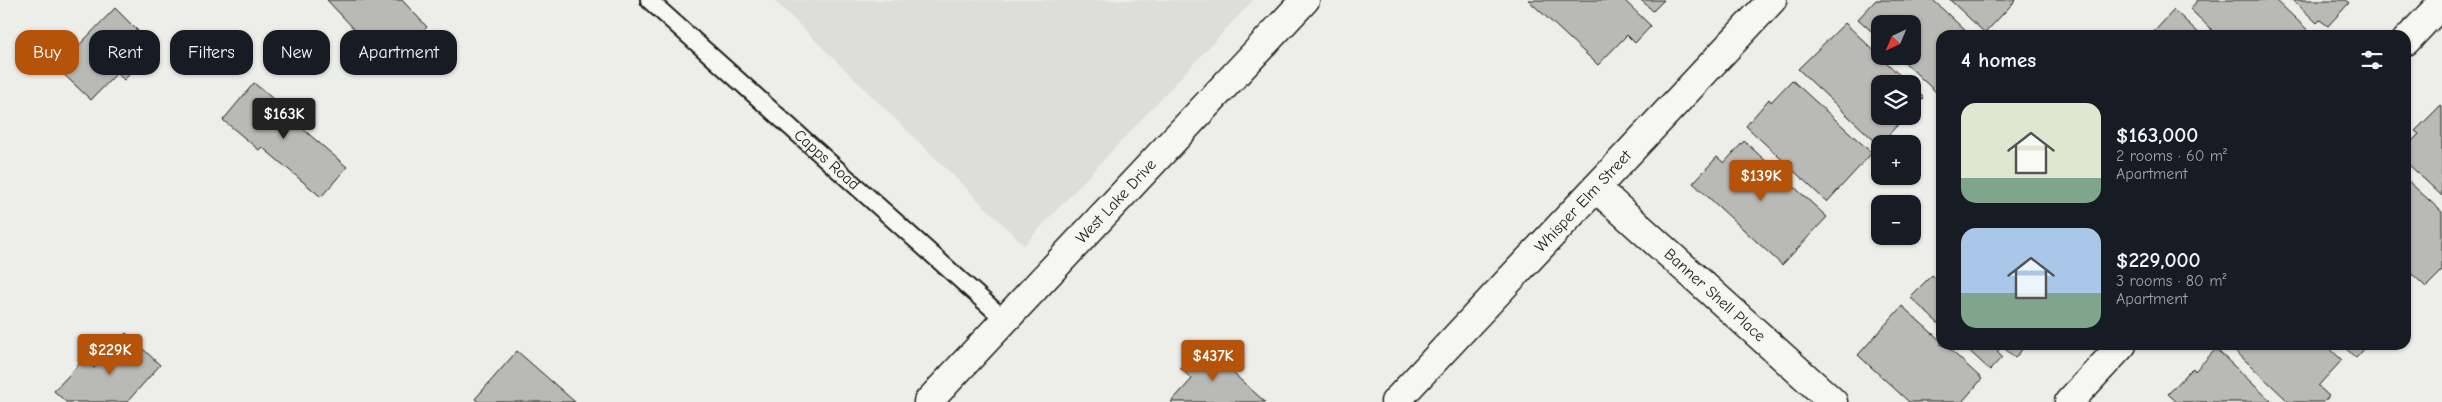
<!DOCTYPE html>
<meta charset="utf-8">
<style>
body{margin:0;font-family:"Comic Neue",sans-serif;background:#242831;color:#f1f3f6;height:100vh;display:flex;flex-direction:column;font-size:19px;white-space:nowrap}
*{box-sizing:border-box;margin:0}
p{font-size:16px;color:#9ea1a6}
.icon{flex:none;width:28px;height:28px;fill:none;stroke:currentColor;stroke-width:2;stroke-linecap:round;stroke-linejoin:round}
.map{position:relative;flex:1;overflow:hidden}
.side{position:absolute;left:1936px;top:30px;width:475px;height:320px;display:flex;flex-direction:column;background:#171b24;border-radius:15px;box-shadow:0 1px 4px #0004}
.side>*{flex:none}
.banner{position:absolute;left:15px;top:30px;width:475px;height:45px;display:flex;gap:10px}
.needle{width:32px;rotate:224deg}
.tools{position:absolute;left:1871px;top:15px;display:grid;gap:10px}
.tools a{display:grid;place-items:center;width:50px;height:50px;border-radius:10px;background:#171b24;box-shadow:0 1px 4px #0004;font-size:25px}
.price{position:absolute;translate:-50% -42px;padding:0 11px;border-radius:5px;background:#b45309;color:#fff;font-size:16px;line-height:32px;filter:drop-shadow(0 1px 2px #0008)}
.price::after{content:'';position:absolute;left:50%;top:30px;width:15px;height:11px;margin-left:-8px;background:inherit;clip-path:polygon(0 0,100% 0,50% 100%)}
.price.on{background:#222;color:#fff}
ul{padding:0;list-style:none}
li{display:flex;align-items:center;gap:15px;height:125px;padding:0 25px}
li span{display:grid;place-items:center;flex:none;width:140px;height:100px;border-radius:15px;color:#555}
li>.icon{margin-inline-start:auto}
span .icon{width:60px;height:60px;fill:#fffc;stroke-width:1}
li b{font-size:21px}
h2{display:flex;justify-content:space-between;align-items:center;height:60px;padding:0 25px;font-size:21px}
.tag{padding:0 18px;border-radius:15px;background:#171b24;box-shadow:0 1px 4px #0004;font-size:18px;line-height:45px}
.tag.on{background:#b45309;color:#fff}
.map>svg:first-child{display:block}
.built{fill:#ddddda}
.building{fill:#b9b9b6;stroke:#1c1c1c}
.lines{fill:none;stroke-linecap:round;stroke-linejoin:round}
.lane-casing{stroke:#1c1c1c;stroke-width:20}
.street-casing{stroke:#1c1c1c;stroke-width:31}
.secondary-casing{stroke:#1c1c1c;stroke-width:31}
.lane{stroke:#f6f6f2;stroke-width:16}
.street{stroke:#f6f6f2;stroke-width:28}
.secondary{stroke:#f6f6f2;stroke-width:28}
.labels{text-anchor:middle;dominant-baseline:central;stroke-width:4;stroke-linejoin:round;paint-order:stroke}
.street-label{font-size:16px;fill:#1c1c1c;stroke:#f6f6f2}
</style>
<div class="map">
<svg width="2442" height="402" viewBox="0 0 2442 402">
<rect width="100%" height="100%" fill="#edede9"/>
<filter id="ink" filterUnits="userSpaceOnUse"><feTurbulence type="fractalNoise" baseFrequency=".02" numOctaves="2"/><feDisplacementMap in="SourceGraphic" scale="10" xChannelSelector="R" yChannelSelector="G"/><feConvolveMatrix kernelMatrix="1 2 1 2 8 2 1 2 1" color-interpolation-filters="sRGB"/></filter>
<g filter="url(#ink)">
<path class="built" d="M774,0H1253L1024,245Z"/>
<path class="building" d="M327,0H402L427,27L388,65Z
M1528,0H1624L1651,26L1635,43L1627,35L1598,65Z
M1641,0H1664L1653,11Z
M1876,0H1933L1970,35H1941L1940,96L1898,56H1912V24H1880V39L1858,19Z
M1950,0H2016L1985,33Z
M2198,0H2276L2313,35H2217L2190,9Z
M2293,0H2346L2349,3L2328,26L2320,20L2317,23Z
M115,8L148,41L143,47L149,54L124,80L117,73L91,100L57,68Z
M2174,10L2201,35H2151Z
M1845,23L1909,84H1880V116H1906L1879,145L1798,69Z
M1792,80L1872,153L1827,202L1746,126L1769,99L1771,102Z
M254,83L290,113L288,116L347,167L321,197L262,147L259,150L223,120Z
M1912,87L1924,98L1912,110Z
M2441,105L2442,106V196L2406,162V147L2419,134L2415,131Z
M1744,141L1827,217L1782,265L1693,183L1717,157L1724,163Z
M2406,179L2442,212V271L2426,287L2406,268Z
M1932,275L1941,283V326L1910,297Z
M1902,306L1941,341V345H1945L1982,379L1962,402H1909L1858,355Z
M126,333L160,365L127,402H66L54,391L84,359L94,368Z
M1202,345L1265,402H1171L1192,379L1180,368Z
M1963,345H2026L2015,358L2002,346L1997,352L2002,357L1990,370Z
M2229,345H2326L2342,360L2318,386L2329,396L2324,402H2289Z
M2342,345H2368L2356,358Z
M2216,349L2272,402H2177L2168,394L2193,368L2195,371Z
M517,351L575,402H479L475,399Z"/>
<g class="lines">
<defs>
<g id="lane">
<path id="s1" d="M649,0L1005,320"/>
</g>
<g id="street">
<path d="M2406,41L2442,3"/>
<path id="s2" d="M1596,188L1833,402"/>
<path id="s3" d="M1395,402L1772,0"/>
<path d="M2069,402L2122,345"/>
</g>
<g id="secondary">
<path id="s4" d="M928,402L1305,0"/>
</g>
</defs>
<use href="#lane" class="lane-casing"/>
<use href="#street" class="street-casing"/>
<use href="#secondary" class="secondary-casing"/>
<use href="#lane" class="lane"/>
<use href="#street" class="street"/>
<use href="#secondary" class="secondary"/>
</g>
</g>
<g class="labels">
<g class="street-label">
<text stroke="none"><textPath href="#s1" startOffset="239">Capps Road</textPath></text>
<text stroke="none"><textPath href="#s4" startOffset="275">West Lake Drive</textPath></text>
<text stroke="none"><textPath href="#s3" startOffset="275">Whisper Elm Street</textPath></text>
<text stroke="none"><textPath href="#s2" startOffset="160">Banner Shell Place</textPath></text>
</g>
</g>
</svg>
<div class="tools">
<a><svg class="needle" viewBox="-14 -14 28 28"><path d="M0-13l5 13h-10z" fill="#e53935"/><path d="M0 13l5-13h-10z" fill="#9ea1a6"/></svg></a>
<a><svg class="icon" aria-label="layers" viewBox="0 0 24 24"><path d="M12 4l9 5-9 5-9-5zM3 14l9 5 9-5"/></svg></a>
<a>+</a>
<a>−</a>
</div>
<b class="price on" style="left:284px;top:140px">$163K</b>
<b class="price" style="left:1761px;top:202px">$139K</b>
<b class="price" style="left:110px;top:376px">$229K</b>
<b class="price" style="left:1213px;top:382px">$437K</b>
<div class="banner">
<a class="tag on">Buy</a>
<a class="tag">Rent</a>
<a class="tag">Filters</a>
<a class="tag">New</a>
<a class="tag">Apartment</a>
</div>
<section class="side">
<h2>4 homes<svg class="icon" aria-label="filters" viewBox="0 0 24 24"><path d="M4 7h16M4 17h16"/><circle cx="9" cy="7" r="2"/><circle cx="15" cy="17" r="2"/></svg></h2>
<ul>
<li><span style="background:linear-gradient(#dfe7d0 75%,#7fa58c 0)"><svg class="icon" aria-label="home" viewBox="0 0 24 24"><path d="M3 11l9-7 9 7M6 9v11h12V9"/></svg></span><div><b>$163,000</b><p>2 rooms · 60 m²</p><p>Apartment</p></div></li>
<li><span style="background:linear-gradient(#a9c7e8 65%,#7fa58c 0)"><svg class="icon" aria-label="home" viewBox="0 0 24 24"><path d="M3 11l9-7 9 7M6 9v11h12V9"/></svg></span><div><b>$229,000</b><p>3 rooms · 80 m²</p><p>Apartment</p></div></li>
</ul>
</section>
</div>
